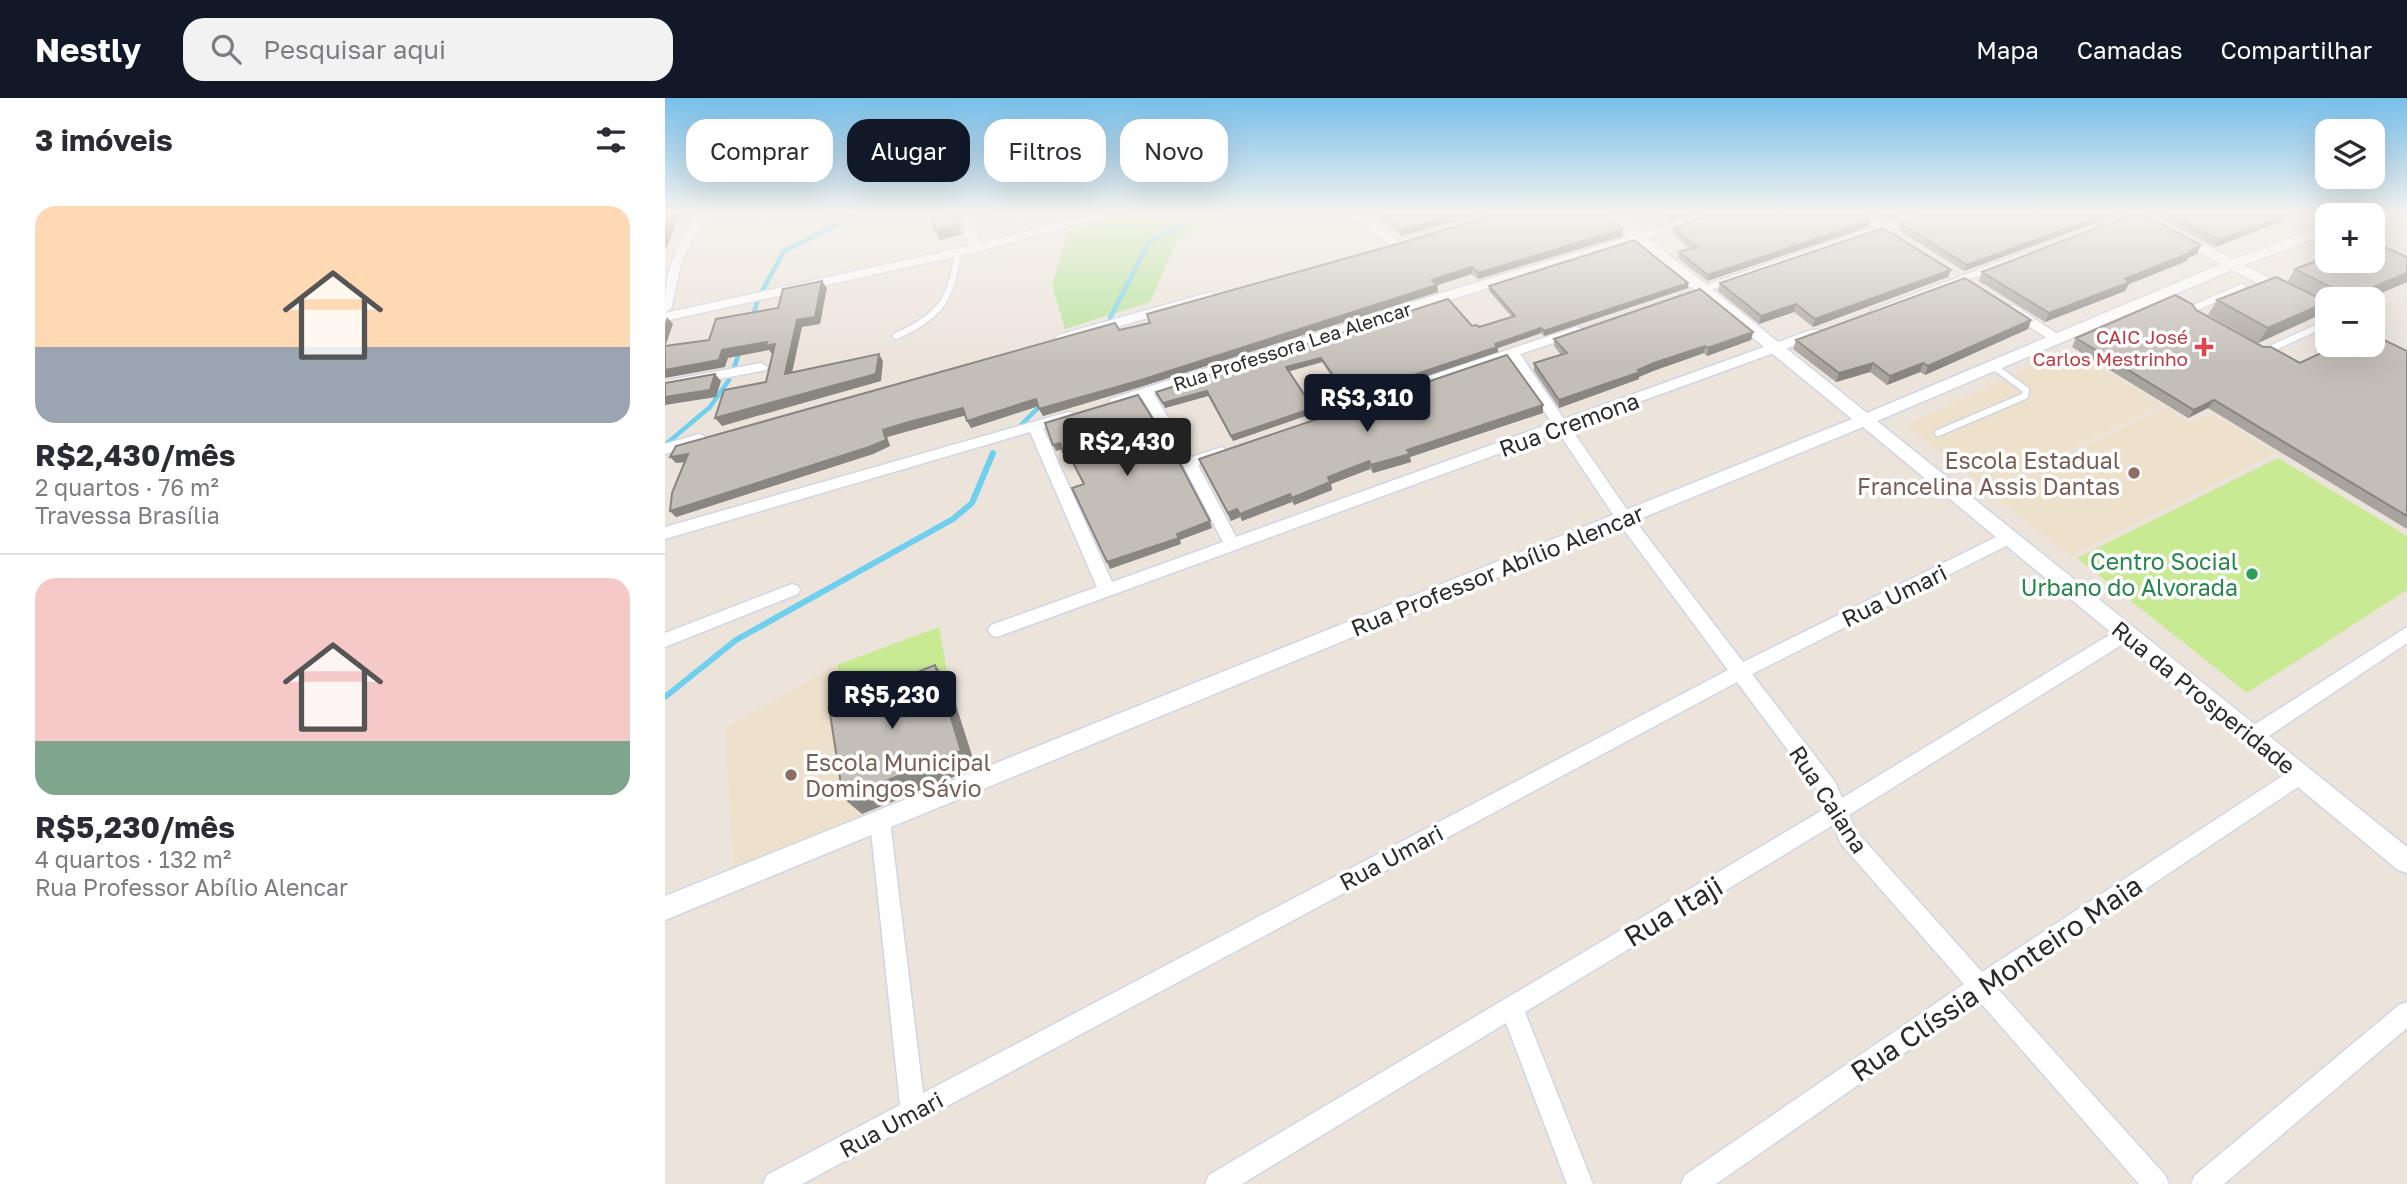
<!DOCTYPE html>
<html lang="pt">
<meta charset="utf-8">
<style>
body{margin:0;font-family:"Golos Text",sans-serif;background:#f2f2f3;color:#2b2b33;height:100vh;display:flex;flex-direction:column;font-size:26px;white-space:nowrap}
*{box-sizing:border-box;margin:0}
p{font-size:23px;color:#7c7c81}
.icon{flex:none;width:38px;height:38px;fill:none;stroke:currentColor;stroke-width:2;stroke-linecap:round;stroke-linejoin:round}
.map{position:relative;flex:1;overflow:hidden}
.drawer{display:flex;flex-direction:column;background:#fff;width:665px}
.drawer>*{flex:none}
.banner{position:absolute;left:21px;top:21px;width:665px;height:63px;display:flex;gap:14px}
.tools{position:absolute;left:1650px;top:21px;display:grid;gap:14px}
.tools a{display:grid;place-items:center;width:70px;height:70px;border-radius:14px;background:#fff;box-shadow:0 7px 28px #0002;font-size:35px}
.price{position:absolute;translate:-50% -60px;padding:0 16px;border-radius:7px;background:#111827;color:#fff;font-size:23px;line-height:46px;filter:drop-shadow(0 2px 4px #0008)}
.price::after{content:'';position:absolute;left:50%;top:42px;width:21px;height:16px;margin-left:-10px;background:inherit;clip-path:polygon(0 0,100% 0,50% 100%)}
.price.selected{background:#222;color:#fff}
ul{padding:0;list-style:none}
li{display:grid;align-content:center;gap:14px;height:371px;padding:0 35px}
li+li{border-top:2px solid #e1e1e2}
li span{display:grid;place-items:center;height:217px;border-radius:21px;color:#555}
li>.icon{margin-inline-start:auto}
span .icon{width:126px;height:126px;fill:#fffc;stroke-width:1}
li b{font-size:30px}
h2{display:flex;justify-content:space-between;align-items:center;height:84px;padding:0 35px;font-size:30px}
.chip{padding:0 24px;border-radius:21px;background:#fff;box-shadow:0 7px 28px #0002;font-size:24px;line-height:63px}
.chip.selected{background:#111827;color:#fff}
header{display:flex;align-items:center;gap:42px;box-sizing:border-box;height:98px;padding:0 35px;background:#111827;color:#fff}
header strong{font-size:33px}
nav{display:flex;gap:38px;margin-inline-start:auto;font-size:24px}
.search{width:490px;height:63px;background:#f2f2f3;display:flex;align-items:center;gap:18px;box-sizing:border-box;padding:0 24px;border-radius:21px;color:#7c7c81;font-size:26px}
main{display:flex;flex:1;min-height:0}
.map>svg:first-child{display:block}
.education{fill:#eee1cb}
.green{fill:#b4e398}
.pitch{fill:#c8ea93}
.lines{fill:none;stroke-linecap:round;stroke-linejoin:round}
.stream-far1{stroke:#6ed0ee;stroke-width:4.5}
.stream{stroke:#6ed0ee;stroke-width:6}
.service-casing{stroke:#d1d5e3;stroke-width:9}
.minor-casing{stroke:#d1d5e3;stroke-width:3}
.tertiary-casing{stroke:#d1d5e3;stroke-width:3}
.service{stroke:#fff;stroke-width:6}
.minor{fill:#fff;fill-rule:evenodd}
.tertiary{fill:#fff;fill-rule:evenodd}
.wall{fill:#a9a39e}
.shaded-wall{fill:#898581}
.building{fill:#c4beb8;stroke:#898581;stroke-width:2}
.health-dot{fill:#e0444e;stroke:#fff;stroke-width:2.5}
.education-dot{fill:#8d6e63;stroke:#fff;stroke-width:2.5}
.leisure-dot{fill:#2e9e5b;stroke:#fff;stroke-width:2.5}
.labels{text-anchor:middle;dominant-baseline:central;stroke-width:7;stroke-linejoin:round;paint-order:stroke}
.far-health-label{font-size:19px;fill:#be3a42;stroke:#fff;text-anchor:end}
.far-street-label{font-size:19px;fill:#2a2a2a;stroke:#fff}
.street-label{font-size:23px;fill:#2a2a2a;stroke:#fff}
.education-label{font-size:23px;fill:#785e54;stroke:#fff;text-anchor:end}
.leisure-label{font-size:23px;fill:#27864d;stroke:#fff;text-anchor:end}
.near-street-label{font-size:28px;fill:#2a2a2a;stroke:#fff}
</style>
<header>
<strong>Nestly</strong>
<div class="search"><svg class="icon" aria-label="search" viewBox="0 0 24 24"><circle cx="10" cy="10" r="6"/><path d="M15 15l6 6"/></svg>Pesquisar aqui</div>
<nav><a>Mapa</a><a>Camadas</a><a>Compartilhar</a></nav>
</header>
<main>
<section class="drawer">
<h2>3 imóveis<svg class="icon" aria-label="filters" viewBox="0 0 24 24"><path d="M4 7h16M4 17h16"/><circle cx="9" cy="7" r="2"/><circle cx="15" cy="17" r="2"/></svg></h2>
<ul>
<li><span style="background:linear-gradient(#ffd9b3 65%,#9aa5b1 0)"><svg class="icon" aria-label="home" viewBox="0 0 24 24"><path d="M3 11l9-7 9 7M6 9v11h12V9"/></svg></span><div><b>R$2,430/mês</b><p>2 quartos · 76 m²</p><p>Travessa Brasília</p></div></li>
<li><span style="background:linear-gradient(#f6c9c9 75%,#7fa58c 0)"><svg class="icon" aria-label="home" viewBox="0 0 24 24"><path d="M3 11l9-7 9 7M6 9v11h12V9"/></svg></span><div><b>R$5,230/mês</b><p>4 quartos · 132 m²</p><p>Rua Professor Abílio Alencar</p></div></li>
</ul>
</section>
<div class="map">
<svg width="1742" height="1086" viewBox="0 0 1742 1086">
<rect width="100%" height="100%" fill="#ece4db"/>
<path class="education" d="M1404,251L1496,307L1323,391L1240,327Z
M1501,309L1525,325L1546,316L1611,355L1405,458L1325,395Z
M172,567L198,725L69,774L60,630Z"/>
<path class="green" d="M472,116H539L542,126L512,143L485,204L400,231L387,187L403,134Z"/>
<path class="pitch" d="M1613,360L1742,438V492L1582,595L1412,460Z
M274,529L284,585L181,627L172,567Z"/>
<g class="lines">
<path class="stream-far1" d="M95,197L119,153L194,116
M87,220L92,205
M445,220L484,144L526,122L523,116
M68,272L76,250
M352,331L379,304
M1,346L45,309L64,282"/>
<path class="stream" d="M0,599L71,542L288,421L307,405L328,355"/>
<defs>
<path id="service" d="M1532,217L1527,211L1577,189
M231,238C276,218 286,202 293,154
M1597,252H1603L1662,225
M1273,335L1360,298L1361,292L1327,267"/>
<path id="minor" d="M32,116H43L17,162L6,211L0,215C0,168 9,156 32,116Z
M300,116H312L310,129L315,145L431,116H450L311,154L0,223V215L304,148L298,129Z
M685,116H697L738,147L728,149Z
M1039,116H1056L489,296L527,359L557,349L564,354L562,357L533,367L571,439L887,325L844,260L727,300H717V294L911,229L916,230V236L855,256L899,321L1146,232H1156V238L905,329L965,416L1078,564L1339,435H1351L1353,439L1351,443L1087,576L1170,684L1177,700L1454,531H1466L1469,536L1466,541L1184,717L1191,733L1317,874L1628,671L1635,669L1642,671L1645,677L1642,683L1332,890L1500,1077L1504,1086H1474L1314,903L1051,1086H1016L1020,1077L1299,886L1176,746L1168,727L860,914L928,1086H902L841,925L577,1086H540L544,1077L1161,710L1155,695L1072,584L137,1086H98L102,1077L235,1007L205,723L208,717L215,714L222,717L225,723L258,995L1063,572L953,424L893,334L332,539L326,537L323,532L326,527L432,489L365,334L0,441V429L403,314L408,315V321L378,330L447,484L558,444L517,365L477,300L450,308L445,307V301L780,194Z
M1190,116H1203L1219,126L1248,116H1265L1227,131L1230,134L1228,136L1217,134L1025,199H1017L1015,196L1209,129Z
M1360,154L1370,156L1217,215H1209L1207,212Z
M546,194L552,198L550,201L398,244L391,240L393,237Z
M1346,207L1350,208L1400,241L1393,245L1388,244L1342,214V208Z
M96,265L103,269L101,272L0,291V283Z
M34,336L39,338L41,341L39,344L0,356V346Z
M127,486L133,488L135,492L133,496L0,549V535Z
M1742,529V545L1595,644L1588,646L1581,644L1579,638L1581,632Z
M1742,904V930L1559,1086H1526L1530,1077L1734,907Z"/>
<path id="tertiary" d="M937,116H953L1202,315L1556,166L1463,116H1481L1568,161L1662,127V136L1579,167L1662,210V220L1567,172L1212,323L1742,749V775L1733,772L1198,329L0,822V798L1187,321Z"/>
</defs>
<use href="#service" class="service-casing"/>
<use href="#minor" class="minor-casing"/>
<use href="#tertiary" class="tertiary-casing"/>
<use href="#service" class="service"/>
<use href="#minor" class="minor"/>
<use href="#tertiary" class="tertiary"/>
</g>
<path class="wall" d="M710,116H816L736,138Z
M994,116H1029L1004,124Z
M1208,116H1239L1219,123Z
M1455,116L1299,173L1233,132L1235,125Z
M1487,116H1636L1550,149Z
M1205,123L1203,129L1042,183L1013,160L1014,154L1025,151L1008,136V130Z
M958,131V138L813,181L807,176L772,187L773,194L475,289L378,318L373,308L306,330L300,317L222,339L225,348L208,356L11,419L5,413L20,364L11,365L454,232Z
M1532,156L1523,160L1522,163L1464,186L1460,193L1380,224L1314,183L1317,174Z
M1742,159V184L1702,201H1662V207L1660,206L1652,218L1593,245L1543,217L1552,202L1622,184L1630,171Z
M1283,179L1148,229L1129,214L1094,226L1053,193L1055,185Z
M824,188L1023,190L879,238L876,235L833,250V254L684,304L657,264L624,273L649,315L568,343L543,298L500,310L491,294L807,228L814,229L847,219L824,193Z
M1531,212L1598,249L1635,265L1713,239L1742,253V431L1543,310L1523,320L1407,249L1411,240Z
M1366,222L1363,231L1260,277L1255,274L1222,287L1205,274L1171,284L1128,251L1131,242Z
M1088,234L1086,242L1042,258L1039,255L988,273L974,279V281L894,310L869,273V265L896,257L889,248V241Z
M878,307V315L745,359L746,364L708,375L705,371L666,386L667,392L629,407L627,404L577,423L575,419L566,423L537,368L534,361Z"/>
<path class="shaded-wall" d="M6,116H14L2,149H0V133Z
M290,116H292L297,136L275,142L270,133Z
M793,116H816L736,138V132Z
M1009,116H1029L1004,124L1005,118Z
M1223,116H1239L1219,123L1221,117Z
M1441,116H1455L1299,173L1302,167Z
M1624,116H1636L1550,149L1554,142Z
M1205,123L1203,129L1042,183L1043,177Z
M958,131V138L813,181V175Z
M1536,147L1532,156L1523,160L1522,163L1464,186L1460,193L1380,224L1384,215Z
M807,169V176L772,187L773,194L475,289L378,318L374,311Z
M1286,172L1283,179L1148,229L1150,221Z
M1742,175V184L1702,201H1683L1685,199Z
M157,183L162,190L155,226L137,229L125,284L120,276L132,222Z
M1023,185V190L879,238V233Z
M1662,204L1652,218L1593,245L1603,230Z
M1131,206L1129,214L1094,226L1096,218Z
M2,219L8,226L0,249V225Z
M1366,222L1363,231L1260,277L1263,268Z
M876,230V235L833,250V254L684,304L683,299L830,246Z
M1088,234L1086,242L1042,258L1043,250Z
M102,244L110,246L115,254L106,255L104,252L63,260L60,269L0,280V272L57,252Z
M1040,248L1039,255L988,273L974,279V281L894,310V302L989,265Z
M214,256L218,263L216,283L57,328L50,320Z
M656,260L657,264L622,274L621,269Z
M1208,265L1205,274L1171,284L1174,275Z
M1258,265L1255,274L1222,287L1225,278Z
M50,276L56,283L51,299L0,307V299Z
M542,293L543,298L500,310L498,305Z
M371,301L374,308L306,330L302,323Z
M1549,302L1543,310L1523,320L1529,312Z
M878,307V315L745,359L746,364L708,375L706,367L742,352Z
M298,310L302,317L222,339L225,348L208,356L11,419L5,413L218,332Z
M648,310L649,315L568,343L566,338Z
M395,345L398,351L391,353L388,347Z
M402,353L405,359L401,360L398,354Z
M23,356L29,363L11,365L5,359Z
M704,363L705,371L666,386L667,392L629,407L627,400L663,379Z
M625,396L627,404L577,423L575,416Z
M572,411L575,419L566,423L563,415Z
M545,423L547,430L515,442L516,446L445,471L442,464Z
M270,567L284,585L311,670L197,716L178,700Z"/>
<path class="building" d="M0,116H6L0,133Z
M265,116H290L293,127L270,133Z
M717,116H793L736,132Z
M832,116H940L958,131L813,175L807,169L767,182L772,187L473,283L374,311L371,301L302,323L298,310L244,324L218,332L221,342L204,349L5,413L7,395L23,356L5,359L11,348L450,225L454,232L485,225L482,216L736,145Z
M1047,116H1196L1205,123L1043,177L1014,154L1032,149L1008,130Z
M1258,116H1441L1302,167L1235,125Z
M1468,116H1477L1536,147L1525,153L1527,154L1460,181L1465,184L1384,215L1317,174Z
M1503,116H1624L1554,142Z
M1218,130L1286,172L1150,221L1131,206L1096,218L1055,185Z
M969,142L1023,185L879,233L876,230L830,246L832,249L683,299L656,260L621,269L648,310L566,338L542,293L498,305L491,294L783,201L807,228L812,227L814,229L850,218L824,188Z
M1708,144L1742,159V175L1685,199L1679,196L1675,198L1673,193L1630,171L1662,159V163H1708Z
M1611,179L1662,204L1603,230L1552,202Z
M1300,180L1366,222L1263,268L1258,265L1225,278L1208,265L1174,275L1131,242Z
M157,183L150,219L132,222L120,276L214,256L211,276L50,320L59,292L101,284L110,246L100,248L102,244L57,252L54,262L0,272V248L44,242L51,221L113,210L118,191Z
M1035,191L1088,234L1043,250L1040,248L989,265L973,272L975,274L894,302L869,265L902,255L889,241Z
M1510,197L1527,206L1531,212L1598,249H1606L1635,265L1673,247H1708L1709,229L1712,231L1713,239L1742,253V418L1549,302L1529,312L1411,240Z
M842,257L878,307L742,352L745,356L706,367L704,363L663,379L665,384L627,400L625,396L575,416L572,411L563,415L534,361Z
M50,276L45,292L0,299V285Z
M473,297L512,360L545,423L512,436L514,440L442,464L407,390L419,386L402,353L398,354L395,345L388,347L380,325Z
M270,567L296,653L178,700L164,609Z"/>
<linearGradient id="sky" x2="0" y2="1"><stop stop-color="#77bfea"/><stop offset="0.43" stop-color="#f6f3ef"/><stop offset="1" stop-color="#f6f3ef" stop-opacity="0"/></linearGradient>
<rect width="1742" height="268" fill="url(#sky)"/>
<path class="health-dot" d="M1535.5 238.5h7v7h7v7h-7v7h-7v-7h-7v-7h7z"/>
<g class="education-dot">
<circle cx="1469" cy="375" r="7"/>
<circle cx="126" cy="677" r="7"/>
</g>
<circle class="leisure-dot" cx="1587" cy="476" r="7"/>
<g class="labels">
<g class="far-health-label">
<text x="1523" y="238">CAIC José<tspan x="1523" dy="22">Carlos Mestrinho</tspan></text>
</g>
<g class="far-street-label">
<text transform="translate(627 248) rotate(-18)">Rua Professora Lea Alencar</text>
</g>
<g class="street-label">
<text transform="translate(904 326) rotate(-20)">Rua Cremona</text>
<text transform="translate(832 472) rotate(-22)">Rua Professor Abílio Alencar</text>
<text transform="translate(1229 497) rotate(-26)">Rua Umari</text>
<text transform="translate(1539 599) rotate(39)">Rua da Prosperidade</text>
<text transform="translate(1164 701) rotate(57)">Rua Caiana</text>
<text transform="translate(726 759) rotate(-28)">Rua Umari</text>
<text transform="translate(226 1026) rotate(-28)">Rua Umari</text>
</g>
<g class="education-label">
<text x="1455" y="362">Escola Estadual<tspan x="1455" dy="26">Francelina Assis Dantas</tspan></text>
<text x="140" y="664" text-anchor="start">Escola Municipal<tspan x="140" dy="26">Domingos Sávio</tspan></text>
</g>
<g class="leisure-label">
<text x="1573" y="463">Centro Social<tspan x="1573" dy="26">Urbano do Alvorada</tspan></text>
</g>
<g class="near-street-label">
<text transform="translate(1008 813) rotate(-31)">Rua Itaji</text>
<text transform="translate(1331 880) rotate(-34)">Rua Clíssia Monteiro Maia</text>
</g>
</g>
</svg>
<div class="tools">
<a><svg class="icon" aria-label="layers" viewBox="0 0 24 24"><path d="M12 4l9 5-9 5-9-5zM3 14l9 5 9-5"/></svg></a>
<a>+</a>
<a>−</a>
</div>
<b class="price" style="left:702px;top:336px">R$3,310</b>
<b class="price selected" style="left:462px;top:380px">R$2,430</b>
<b class="price" style="left:227px;top:633px">R$5,230</b>
<div class="banner">
<a class="chip">Comprar</a>
<a class="chip selected">Alugar</a>
<a class="chip">Filtros</a>
<a class="chip">Novo</a>
</div>
</div>
</main>
